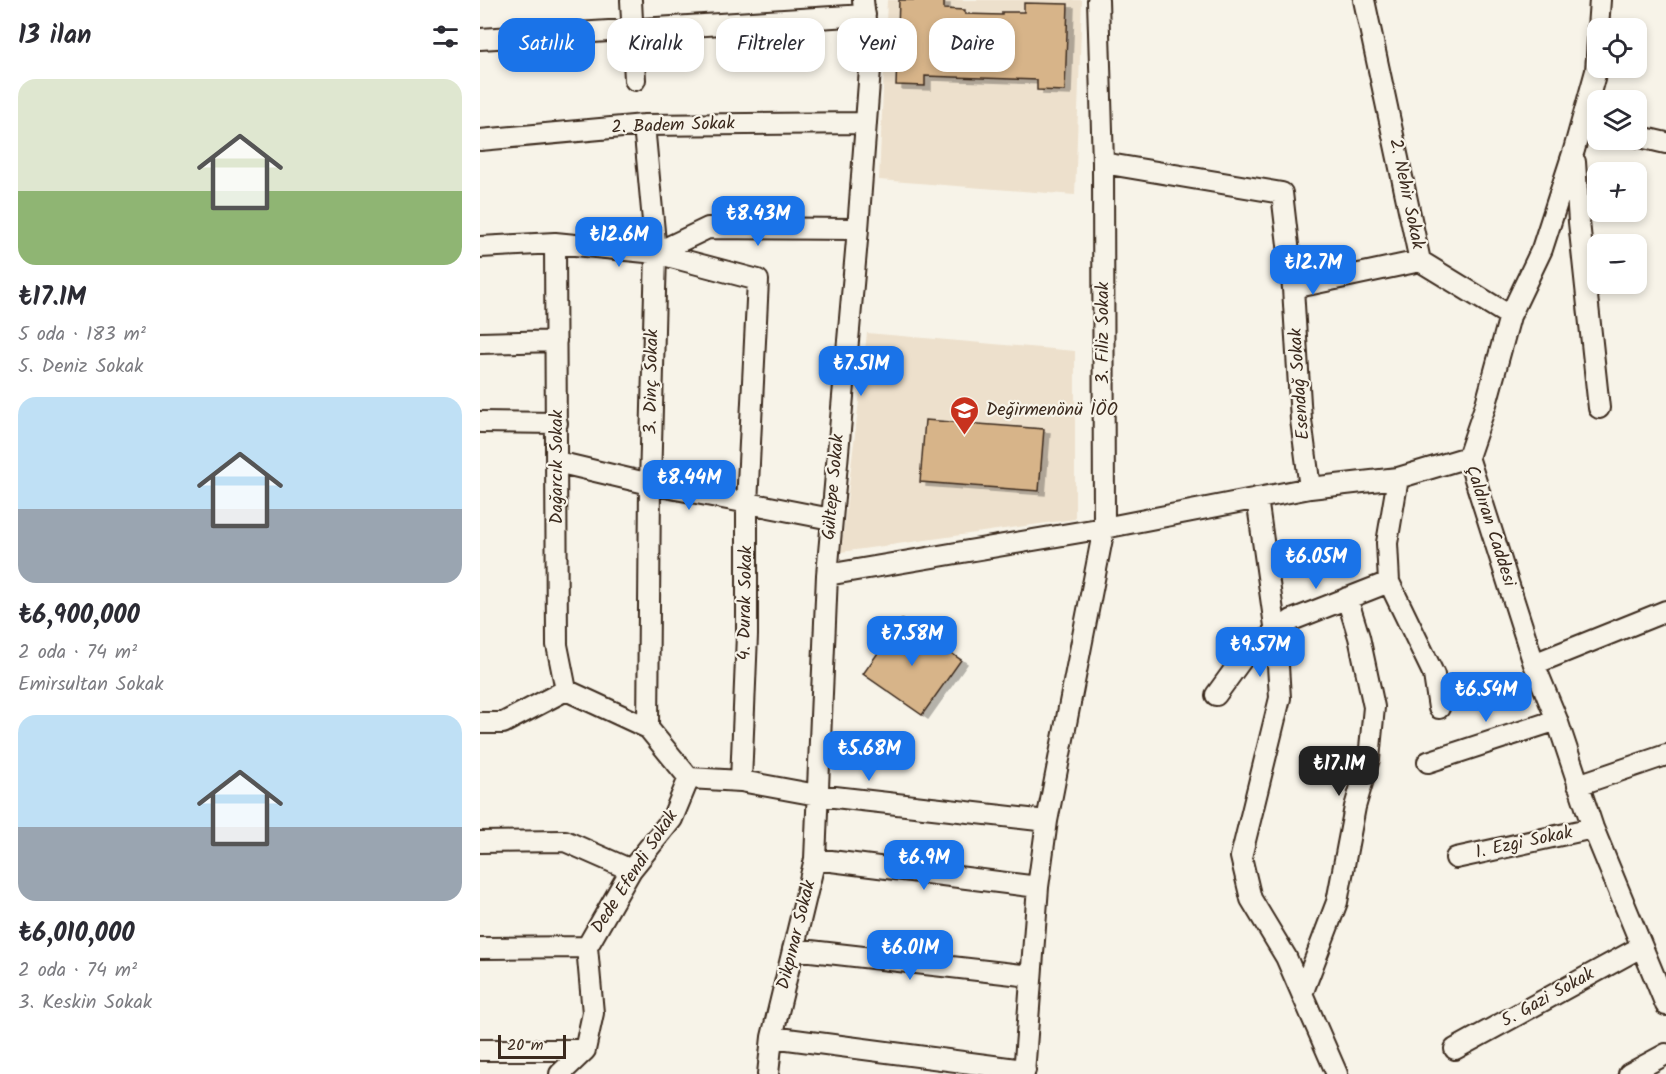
<!DOCTYPE html>
<html lang="tr">
<meta charset="utf-8">
<style>
body{margin:0;font-family:Kalam,sans-serif;background:#f7f7f7;color:#2b2b33;height:100vh;display:flex;flex-direction:column;font-size:22px;white-space:nowrap}
*{box-sizing:border-box;margin:0}
p{font-size:20px;color:#7c7c81}
.icon{flex:none;width:33px;height:33px;fill:none;stroke:currentColor;stroke-width:2;stroke-linecap:round;stroke-linejoin:round}
.map{position:relative;flex:1;overflow:hidden}
.side{display:flex;flex-direction:column;background:#fff;width:480px}
.side>*{flex:none}
.top-card{position:absolute;left:18px;top:18px;width:570px;height:54px;display:flex;gap:12px}
.controls{position:absolute;left:1107px;top:18px;display:grid;gap:12px}
.controls a{display:grid;place-items:center;width:60px;height:60px;border-radius:12px;background:#fff;box-shadow:0 3px 9px #0003;font-size:30px}
.scale{position:absolute;left:18px;bottom:15px;width:68px;box-sizing:border-box;padding-left:6px;border:3px solid #3b2a1e;border-top:0;font-size:16px;line-height:21px;white-space:nowrap;color:#3b2a1e;-webkit-text-stroke:4px #f7f3e8;paint-order:stroke}
.price{position:absolute;translate:-50% -51px;padding:0 14px;border-radius:12px;background:#1a73e8;color:#fff;font-size:20px;line-height:39px;filter:drop-shadow(0 2px 3px #0008)}
.price::after{content:'';position:absolute;left:50%;top:36px;width:18px;height:14px;margin-left:-9px;background:inherit;clip-path:polygon(0 0,100% 0,50% 100%)}
.price.active{background:#222;color:#fff}
ul{padding:0;list-style:none}
li{display:grid;align-content:center;gap:12px;height:318px;padding:0 18px}
li span{display:grid;place-items:center;height:186px;border-radius:18px;color:#555}
li>.icon{margin-inline-start:auto}
span .icon{width:108px;height:108px;fill:#fffc;stroke-width:1}
li b{font-size:26px}
h2{display:flex;justify-content:space-between;align-items:center;height:72px;padding:0 18px;font-size:26px}
.tag{padding:0 21px;border-radius:18px;background:#fff;box-shadow:0 3px 9px #0003;font-size:21px;line-height:54px}
.tag.active{background:#1a73e8;color:#fff}
main{display:flex;flex:1;min-height:0}
.map>svg:first-child{display:block}
.built{fill:#ede0cc}
.building{fill:#d7b489;stroke:#3b2a1e;stroke-width:1.5;filter:url(#shadow)}
.lines{fill:none;stroke-linecap:round;stroke-linejoin:round}
.street-casing{stroke:#3b2a1e;stroke-width:24}
.street{stroke:#f7f3e8;stroke-width:20}
.labels{text-anchor:middle;dominant-baseline:central;stroke-width:4.5;stroke-linejoin:round;paint-order:stroke}
.street-label{font-size:18px;fill:#3b2a1e;stroke:#f7f3e8}
.poi-label{font-size:18px;fill:#3b2a1e;stroke:#f7f3e8;text-anchor:start}
</style>
<main>
<section class="side">
<h2>13 ilan<svg class="icon" aria-label="filters" viewBox="0 0 24 24"><path d="M4 7h16M4 17h16"/><circle cx="9" cy="7" r="2"/><circle cx="15" cy="17" r="2"/></svg></h2>
<ul>
<li><span style="background:linear-gradient(#dfe7d0 60%,#8fb573 0)"><svg class="icon" aria-label="home" viewBox="0 0 24 24"><path d="M3 11l9-7 9 7M6 9v11h12V9"/></svg></span><div><b>₺17.1M</b><p>5 oda · 183 m²</p><p>5. Deniz Sokak</p></div></li>
<li><span style="background:linear-gradient(#bfe0f5 60%,#9aa5b1 0)"><svg class="icon" aria-label="home" viewBox="0 0 24 24"><path d="M3 11l9-7 9 7M6 9v11h12V9"/></svg></span><div><b>₺6,900,000</b><p>2 oda · 74 m²</p><p>Emirsultan Sokak</p></div></li>
<li><span style="background:linear-gradient(#bfe0f5 60%,#9aa5b1 0)"><svg class="icon" aria-label="home" viewBox="0 0 24 24"><path d="M3 11l9-7 9 7M6 9v11h12V9"/></svg></span><div><b>₺6,010,000</b><p>2 oda · 74 m²</p><p>3. Keskin Sokak</p></div></li>
</ul>
</section>
<div class="map">
<svg width="1186" height="1074" viewBox="0 0 1186 1074">
<defs>
<filter id="shadow"><feDropShadow dx="6" dy="4" stdDeviation="0" flood-color="#0004"/></filter>
</defs>
<rect width="100%" height="100%" fill="#f7f3e8"/>
<filter id="ink" filterUnits="userSpaceOnUse"><feTurbulence type="fractalNoise" baseFrequency=".0167" numOctaves="2"/><feDisplacementMap in="SourceGraphic" scale="12" xChannelSelector="R" yChannelSelector="G"/><feConvolveMatrix kernelMatrix="1 2 1 2 8 2 1 2 1" color-interpolation-filters="sRGB"/></filter>
<g filter="url(#ink)">
<path class="built" d="M407,0H602L595,195L399,180Z
M387,333L595,351V519L361,552Z"/>
<path class="building" d="M419,0H464V9L485,10V14L522,15V12H544V3L588,4L585,91L557,90V80L445,76V86L416,85Z
M445,420L564,429L559,491L440,482Z
M422,619L481,660L442,715L383,674Z"/>
<g class="lines">
<defs>
<path id="street" d="M151,0L155,80
M1118,28L1120,0
M0,39L385,15
M1118,40L1116,71L1094,150L1062,249L1030,316L1006,404L988,457L1054,664L1077,720L1113,828L1186,1005
M164,125L176,253L170,484L168,728
M1156,136L1186,143
M0,140L164,125L386,123
M1095,162L1099,222L1119,408
M623,163L802,193L813,288L821,420L830,488L918,478L988,457
M75,243L77,645L86,690
M0,247L75,243L176,253L278,280L267,504V635L261,781
M176,253L228,228L378,229
M940,261L1030,316
M813,288L940,261L884,0
M0,343L76,341
M0,422L77,423
M77,462L170,484L351,519
M777,498L796,633L800,698L761,857L771,899L806,957L857,1074
M347,575L624,528L623,163L618,0
M909,582L954,675L959,708
M1054,664L1186,611
M736,695L768,651L796,633L812,620L909,582L907,543L918,478
M0,723H23L86,690
M948,762L1077,720
M209,778L261,781L337,795L567,821
M1098,785L1186,755
M0,842L85,841L151,870
M976,858L1113,828
M335,859L558,887
M0,948L107,947
M313,949L551,976
M822,994L857,902L875,807L889,759L894,707L879,637L867,598
M292,1037L545,1070
M975,1049L1161,947
M0,1050H105
M80,1074L105,1050L113,1013L107,947L151,870L192,819L209,778L168,728L86,690
M288,1074L292,1037L335,859L347,575L378,229L390,69L383,0
M544,1074L558,887L567,821L624,528L830,488
M1149,1074L1186,1054"/>
</defs>
<use href="#street" class="street-casing"/>
<use href="#street" class="street"/>
</g>
</g>
<defs>
<symbol id="school-pin" viewBox="-11 -11 22 30"><path d="M0 17L-7.5 6A9.5 9.5 0 1 1 7.5 6Z" fill="#c8321e" stroke="#f7f3e8"/><path d="M0-5L7-2L0 1L-7-2ZM-4 1L0 2.5L4 1V4Q0 6-4 4Z" fill="#fff"/></symbol>
</defs>
<g fill-rule="evenodd">
<use href="#school-pin" x="468" y="394" width="33" height="45"/>
</g>
<g class="labels">
<g class="street-label">
<text transform="translate(193 126) rotate(-2)">2. Badem Sokak</text>
<text transform="translate(926 194) rotate(78)">2. Nehir Sokak</text>
<text transform="translate(623 333) rotate(-90)">3. Filiz Sokak</text>
<text transform="translate(172 382) rotate(-89)">3. Dinç Sokak</text>
<text transform="translate(820 384) rotate(-94)">Esendağ Sokak</text>
<text transform="translate(77 467) rotate(-90)">Dağarcık Sokak</text>
<text transform="translate(354 487) rotate(-85)">Gültepe Sokak</text>
<text transform="translate(1010 526) rotate(72)">Çaldıran Caddesi</text>
<text transform="translate(266 603) rotate(-89)">4. Durak Sokak</text>
<text transform="translate(1044 843) rotate(-12)">1. Ezgi Sokak</text>
<text transform="translate(155 872) rotate(-57)">Dede Efendi Sokak</text>
<text transform="translate(317 935) rotate(-76)">Dikpınar Sokak</text>
<text transform="translate(1068 998) rotate(-29)">5. Gazi Sokak</text>
</g>
<g class="poi-label">
<text x="506" y="410">Değirmenönü İÖO</text>
</g>
</g>
</svg>
<div class="controls">
<a><svg class="icon" aria-label="locate" viewBox="0 0 24 24"><circle cx="12" cy="12" r="6"/><path d="M12 2v4M12 18v4M2 12h4M18 12h4"/></svg></a>
<a><svg class="icon" aria-label="layers" viewBox="0 0 24 24"><path d="M12 4l9 5-9 5-9-5zM3 14l9 5 9-5"/></svg></a>
<a>+</a>
<a>−</a>
</div>
<div class="scale">20 m</div>
<b class="price" style="left:278px;top:247px">₺8.43M</b>
<b class="price" style="left:139px;top:268px">₺12.6M</b>
<b class="price" style="left:833px;top:296px">₺12.7M</b>
<b class="price" style="left:381px;top:397px">₺7.51M</b>
<b class="price" style="left:209px;top:511px">₺8.44M</b>
<b class="price" style="left:836px;top:590px">₺6.05M</b>
<b class="price" style="left:432px;top:667px">₺7.58M</b>
<b class="price" style="left:780px;top:678px">₺9.57M</b>
<b class="price" style="left:1006px;top:723px">₺6.54M</b>
<b class="price" style="left:389px;top:782px">₺5.68M</b>
<b class="price active" style="left:859px;top:797px">₺17.1M</b>
<b class="price" style="left:444px;top:891px">₺6.9M</b>
<b class="price" style="left:430px;top:981px">₺6.01M</b>
<div class="top-card">
<a class="tag active">Satılık</a>
<a class="tag">Kiralık</a>
<a class="tag">Filtreler</a>
<a class="tag">Yeni</a>
<a class="tag">Daire</a>
</div>
</div>
</main>
